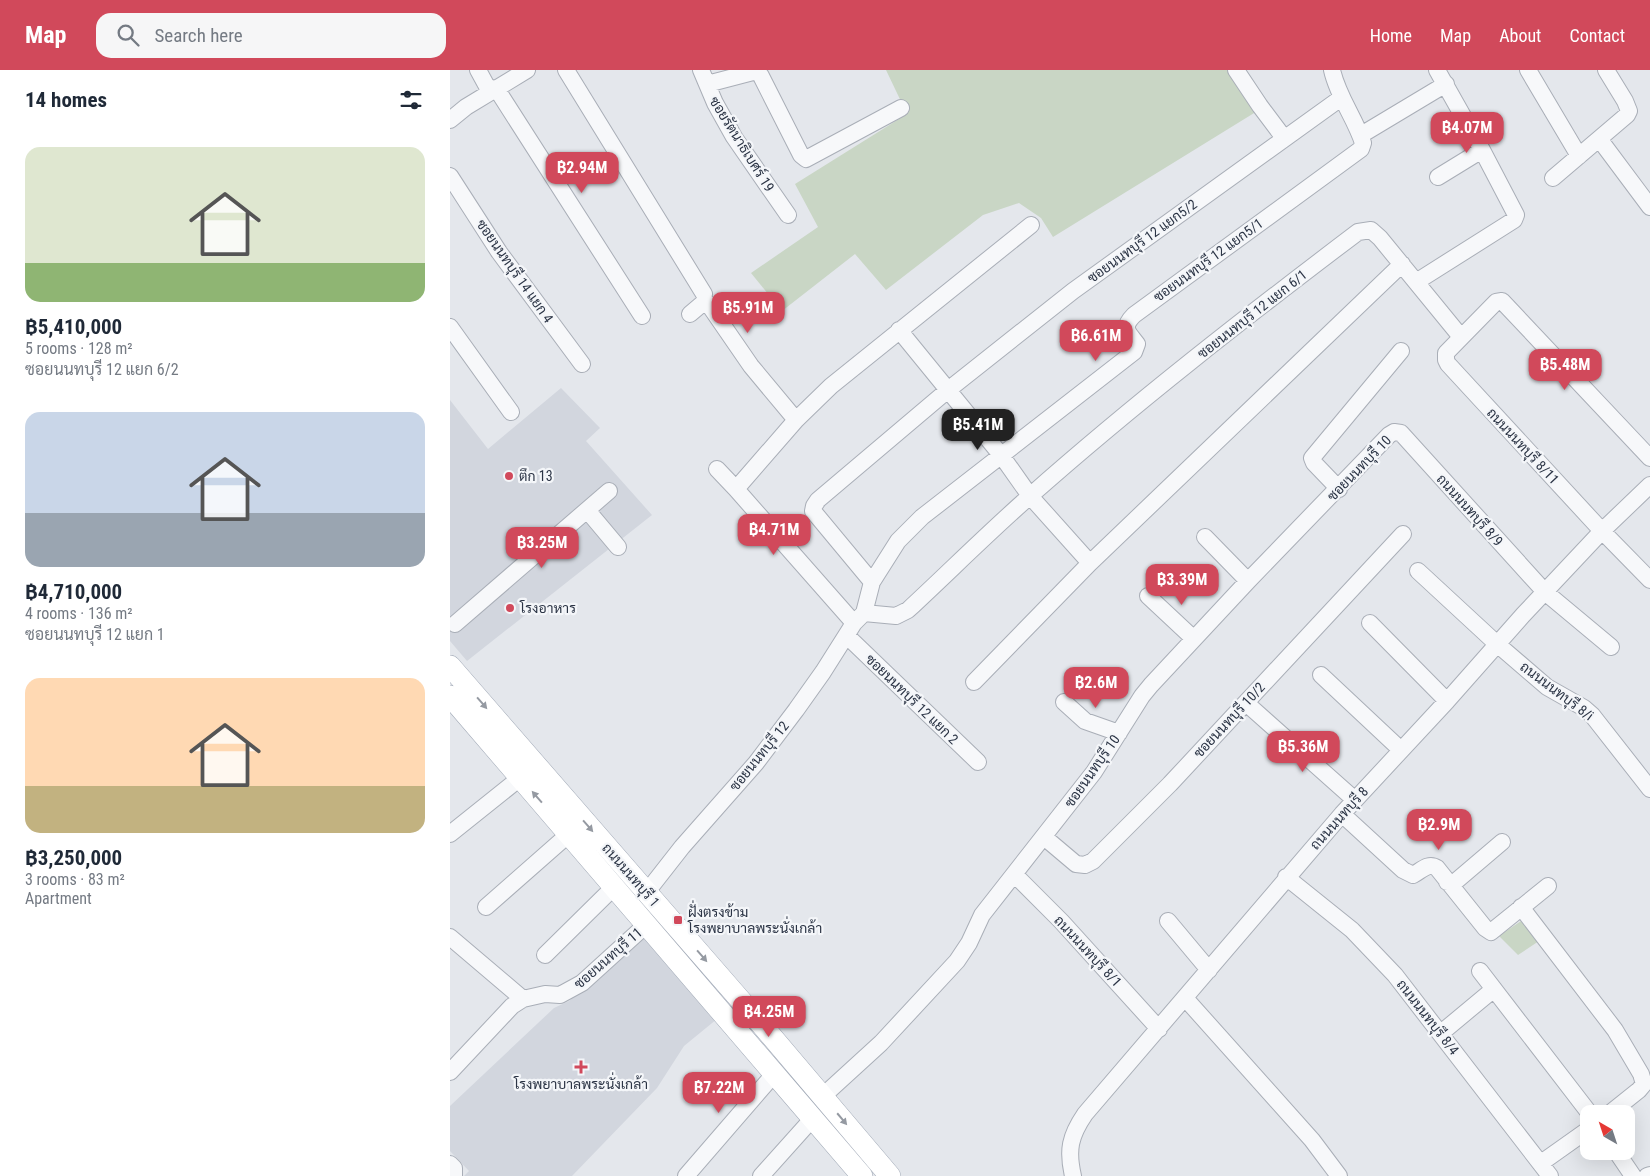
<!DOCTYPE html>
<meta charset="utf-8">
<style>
body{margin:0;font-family:"Roboto Condensed",Sarabun,sans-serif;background:#f6f6f7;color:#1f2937;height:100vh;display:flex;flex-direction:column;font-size:19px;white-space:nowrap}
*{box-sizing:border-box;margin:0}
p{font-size:16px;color:#747a83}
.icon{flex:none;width:28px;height:28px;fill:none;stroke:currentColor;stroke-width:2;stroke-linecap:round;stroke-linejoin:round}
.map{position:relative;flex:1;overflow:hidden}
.panel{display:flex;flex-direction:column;background:#fff;width:450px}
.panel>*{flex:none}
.needle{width:32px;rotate:321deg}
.controls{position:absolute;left:1130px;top:1035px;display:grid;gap:10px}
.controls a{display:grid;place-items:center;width:55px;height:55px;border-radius:10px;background:#fff;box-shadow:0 5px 20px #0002;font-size:25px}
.price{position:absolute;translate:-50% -42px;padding:0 11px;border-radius:10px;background:#d1495b;color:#fff;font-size:16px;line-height:32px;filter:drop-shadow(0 1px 2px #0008)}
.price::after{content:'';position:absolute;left:50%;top:30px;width:15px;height:11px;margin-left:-8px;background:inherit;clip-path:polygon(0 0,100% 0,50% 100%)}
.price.on{background:#222;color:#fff}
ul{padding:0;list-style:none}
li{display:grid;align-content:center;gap:10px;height:265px;padding:0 25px}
li span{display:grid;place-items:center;height:155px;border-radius:15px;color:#555}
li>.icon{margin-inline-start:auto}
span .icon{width:90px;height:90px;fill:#fffc;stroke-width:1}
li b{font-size:21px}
h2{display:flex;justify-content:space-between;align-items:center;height:60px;padding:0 25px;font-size:21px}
header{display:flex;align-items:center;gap:30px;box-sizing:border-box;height:70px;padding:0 25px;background:#d1495b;color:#fff}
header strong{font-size:24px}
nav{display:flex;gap:28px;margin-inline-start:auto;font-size:18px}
.search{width:350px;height:45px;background:#f6f6f7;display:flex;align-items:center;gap:12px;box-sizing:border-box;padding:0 18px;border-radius:15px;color:#747a83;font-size:19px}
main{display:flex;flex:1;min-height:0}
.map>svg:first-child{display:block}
.built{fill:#d2d6de}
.green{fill:#c9d6c5}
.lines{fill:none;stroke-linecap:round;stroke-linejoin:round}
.minor-casing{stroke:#a9aeb7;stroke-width:18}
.major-casing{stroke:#a3abb8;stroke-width:22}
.minor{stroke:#f7f8fa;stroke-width:16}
.major{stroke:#fff;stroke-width:21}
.oneway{fill:#959aa2}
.poi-dot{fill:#d1495b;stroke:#f4f6f9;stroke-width:2}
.labels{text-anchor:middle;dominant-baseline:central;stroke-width:4.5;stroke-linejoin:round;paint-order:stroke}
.street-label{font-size:14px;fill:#2b3445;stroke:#f4f6f9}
.poi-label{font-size:14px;fill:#2b3445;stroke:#f4f6f9;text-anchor:start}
</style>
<header>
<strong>Map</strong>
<div class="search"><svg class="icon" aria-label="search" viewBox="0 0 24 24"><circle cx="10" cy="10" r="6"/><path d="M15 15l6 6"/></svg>Search here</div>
<nav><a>Home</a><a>Map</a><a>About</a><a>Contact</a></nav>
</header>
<main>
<section class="panel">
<h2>14 homes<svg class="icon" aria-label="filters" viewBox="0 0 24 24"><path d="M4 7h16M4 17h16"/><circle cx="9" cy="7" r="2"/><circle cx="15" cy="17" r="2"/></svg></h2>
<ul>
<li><span style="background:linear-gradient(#dfe7d0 75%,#8fb573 0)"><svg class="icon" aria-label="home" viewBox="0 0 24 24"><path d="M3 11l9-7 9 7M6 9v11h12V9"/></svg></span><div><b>฿5,410,000</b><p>5 rooms · 128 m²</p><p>ซอยนนทบุรี 12 แยก 6/2</p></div></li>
<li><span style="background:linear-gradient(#c9d6e8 65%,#9aa5b1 0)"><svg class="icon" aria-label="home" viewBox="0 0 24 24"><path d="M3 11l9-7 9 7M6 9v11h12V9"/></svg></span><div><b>฿4,710,000</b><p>4 rooms · 136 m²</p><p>ซอยนนทบุรี 12 แยก 1</p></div></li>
<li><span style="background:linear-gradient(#ffd9b3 70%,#c2b280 0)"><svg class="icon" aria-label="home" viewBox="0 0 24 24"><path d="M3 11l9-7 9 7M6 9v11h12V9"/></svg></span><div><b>฿3,250,000</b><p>3 rooms · 83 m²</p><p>Apartment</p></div></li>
</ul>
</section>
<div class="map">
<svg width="1200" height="1106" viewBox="0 0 1200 1106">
<rect width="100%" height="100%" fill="#e4e7ec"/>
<path class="built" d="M111,318L150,358L136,371L202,445L17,591L0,571V330L38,379Z
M195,866L267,949L234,976L207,1018L122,1106H14L19,1101L0,1081V1036L104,938L119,931Z"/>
<path class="green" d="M436,0H788L809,40L603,167L591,148L569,133L533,145L436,220L405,184L332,241L301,203L368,157L345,114L457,44Z
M1071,851L1076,854L1089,871L1068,885L1049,866Z"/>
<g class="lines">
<defs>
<path id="minor" d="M28,0L40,22
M116,0L254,224
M251,0L265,33L284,67L338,145
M786,0L810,36L834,68
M1078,0L1129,86
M257,14L303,2H308L311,6L351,85L356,89L451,38
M46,18L192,246
M0,50L16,37L77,0
M911,65L996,14
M1150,70L1200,137
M0,106L49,182L132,294
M988,107L1032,80
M1103,108L1177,45L1179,41L1175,31L1156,0
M966,212L1064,150L1066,145L1032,80L987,0
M240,244L253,233L256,232L259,235L301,296L346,350
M0,257L61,342
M449,260L551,385L580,426L640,493
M1200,388L1052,231L1046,232L996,283V290L998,294L1152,461L1200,510
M267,399L286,419L404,553
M286,419L346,350L381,316L581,155
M889,419L864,393L862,388L951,281
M137,440L168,477
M755,467L798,511
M968,501L1047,574L1097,617L1134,638L1142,645L1200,719
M422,512L363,441L364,436L368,430L498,320L623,221L891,28
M698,526L744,569
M414,543L446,546L458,540C499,502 539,462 580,426C685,333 797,246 908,162L921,160L930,168L1011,267
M920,553L997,631
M5,554L159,421
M397,566L528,692
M871,605L951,680
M524,612L640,493L952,194
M614,632L635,651L669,663
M796,633L905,730
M892,744L953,800L963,805C971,801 978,792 987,798L1035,858L1041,862L1098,816
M0,764L70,708
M594,767L626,794L635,795L643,791L720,714L953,464
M565,805L611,851L709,959
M836,807L902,860L945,905L1100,1106
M997,812H1005L1052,772
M196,823L232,777L306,693L346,640L373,602L404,553L414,543L422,512L448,471L472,447L684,282L687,274C678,262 671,258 684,245L911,79L913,73C905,48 888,27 882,0
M36,837L119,764
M1071,837L1165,960L1191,1004L1194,1014L1189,1020L1159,1044
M718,851L759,900
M0,867L73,929
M95,885L165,816
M1030,901L1140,1044
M735,928L862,1070L889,1106
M991,963L1044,919
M0,1002L62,936L73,929L95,924L110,925L132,913L197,854
M373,1026L431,973L507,891L519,873L532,845L644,702L692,626L701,615L798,511L939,365L944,362L951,363L1095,522L1161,577
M1166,1081L1183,1106
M1091,1093L1139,1059
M0,1094L4,1098V1106
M236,1106L325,1003
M311,1106L363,1048
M623,1106C617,1080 620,1066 635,1044L892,744L997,631L1073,545L1152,461L1200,415
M1197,1106L1200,1105"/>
<path id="major" d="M0,596L306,948L440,1106
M0,626L412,1106"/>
</defs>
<use href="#minor" class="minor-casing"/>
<use href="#major" class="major-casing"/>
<use href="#minor" class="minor"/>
<use href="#major" class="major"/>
</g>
<defs><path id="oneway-solid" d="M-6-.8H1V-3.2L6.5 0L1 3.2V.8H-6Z" transform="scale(1.25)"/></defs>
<g class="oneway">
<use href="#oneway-solid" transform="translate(32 633) rotate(49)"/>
<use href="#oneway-solid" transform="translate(87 727) rotate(-131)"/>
<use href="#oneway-solid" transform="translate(138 756) rotate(49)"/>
<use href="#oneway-solid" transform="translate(252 886) rotate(49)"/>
<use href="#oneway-solid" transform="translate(392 1049) rotate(50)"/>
</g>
<g class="poi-dot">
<circle cx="59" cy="406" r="5"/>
<circle cx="60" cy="538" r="5"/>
<rect x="223" y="845" width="10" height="10" rx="2.5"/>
<path d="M128.5 989.5h5v5h5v5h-5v5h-5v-5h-5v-5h5z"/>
</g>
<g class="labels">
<g class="street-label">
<text transform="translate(292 74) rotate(58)">ซอยรัตนาธิเบศร์ 19</text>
<text transform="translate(692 171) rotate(-36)">ซอยนนทบุรี 12 แยก5/2</text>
<text transform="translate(758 190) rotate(-36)">ซอยนนทบุรี 12 แยก5/1</text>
<text transform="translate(65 201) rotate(55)">ซอยนนทบุรี 14 แยก 4</text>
<text transform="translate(802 244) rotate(-38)">ซอยนนทบุรี 12 แยก 6/1</text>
<text transform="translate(1073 376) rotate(47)">ถนนนนทบุรี 8/11</text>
<text transform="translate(909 398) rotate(-46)">ซอยนนทบุรี 10</text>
<text transform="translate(1020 440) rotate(48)">ถนนนนทบุรี 8/9</text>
<text transform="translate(1107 621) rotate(37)">ถนนนนทบุรี 8/i</text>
<text transform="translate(462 629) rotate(44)">ซอยนนทบุรี 12 แยก 2</text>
<text transform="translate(779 650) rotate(-47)">ซอยนนทบุรี 10/2</text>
<text transform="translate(309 686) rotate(-51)">ซอยนนทบุรี 12</text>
<text transform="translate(642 701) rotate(-55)">ซอยนนทบุรี 10</text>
<text transform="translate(889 748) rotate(-48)">ถนนนนทบุรี 8</text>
<text transform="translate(181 805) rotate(49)">ถนนนนทบุรี 1</text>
<text transform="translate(638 881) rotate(47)">ถนนนนทบุรี 8/1</text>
<text transform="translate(158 888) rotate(-41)">ซอยนนทบุรี 11</text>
<text transform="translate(978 947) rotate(52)">ถนนนนทบุรี 8/4</text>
</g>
<g class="poi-label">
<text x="69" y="406">ตึก 13</text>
<text x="70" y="538">โรงอาหาร</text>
<text x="238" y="842">ฝั่งตรงข้าม<tspan x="238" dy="16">โรงพยาบาลพระนั่งเกล้า</tspan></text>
<text x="131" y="1014" text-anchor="middle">โรงพยาบาลพระนั่งเกล้า</text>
</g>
</g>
</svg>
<div class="controls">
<a><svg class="needle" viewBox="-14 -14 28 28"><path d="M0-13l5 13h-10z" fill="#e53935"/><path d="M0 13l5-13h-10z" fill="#747a83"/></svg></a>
</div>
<b class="price" style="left:1017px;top:84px">฿4.07M</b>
<b class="price" style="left:132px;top:124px">฿2.94M</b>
<b class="price" style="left:298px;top:264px">฿5.91M</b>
<b class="price" style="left:646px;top:292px">฿6.61M</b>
<b class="price" style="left:1115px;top:321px">฿5.48M</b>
<b class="price on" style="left:528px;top:381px">฿5.41M</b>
<b class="price" style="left:324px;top:486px">฿4.71M</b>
<b class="price" style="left:92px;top:499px">฿3.25M</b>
<b class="price" style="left:732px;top:536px">฿3.39M</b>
<b class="price" style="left:646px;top:639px">฿2.6M</b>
<b class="price" style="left:853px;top:703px">฿5.36M</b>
<b class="price" style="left:989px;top:781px">฿2.9M</b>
<b class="price" style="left:319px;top:968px">฿4.25M</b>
<b class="price" style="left:269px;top:1044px">฿7.22M</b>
</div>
</main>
